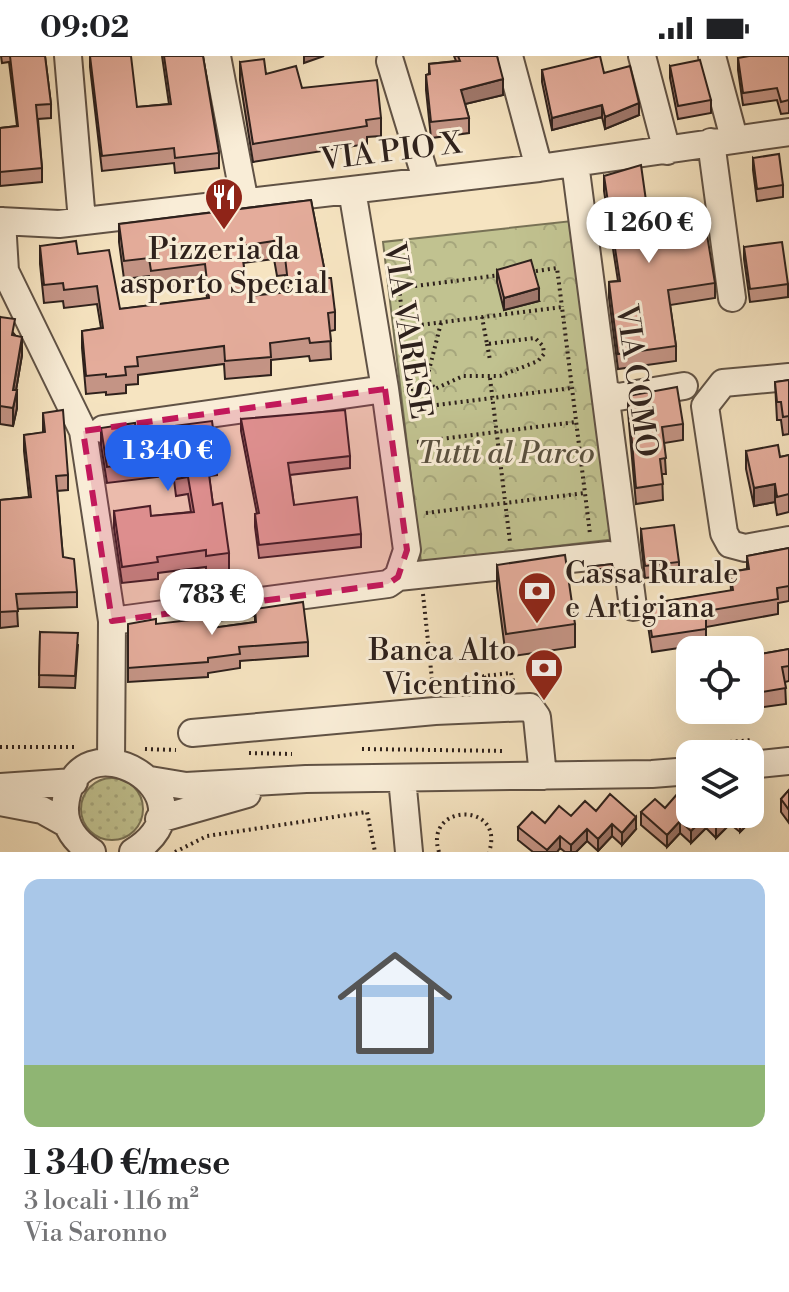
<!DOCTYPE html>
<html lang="it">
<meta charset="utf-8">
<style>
body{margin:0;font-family:"Libre Bodoni",serif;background:#f2f2f2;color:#202124;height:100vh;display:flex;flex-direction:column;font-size:30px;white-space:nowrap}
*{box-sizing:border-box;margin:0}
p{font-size:26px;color:#757577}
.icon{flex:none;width:44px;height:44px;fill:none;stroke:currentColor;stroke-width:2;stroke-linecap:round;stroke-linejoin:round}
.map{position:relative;height:796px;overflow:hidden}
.drawer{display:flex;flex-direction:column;background:#fff;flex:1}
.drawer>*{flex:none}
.buttons{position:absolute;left:676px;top:580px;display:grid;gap:16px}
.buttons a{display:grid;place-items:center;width:88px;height:88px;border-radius:16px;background:#fff;box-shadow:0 8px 32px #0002;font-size:40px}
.price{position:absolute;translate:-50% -68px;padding:0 18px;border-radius:28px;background:#fff;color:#222;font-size:26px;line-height:52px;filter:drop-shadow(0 2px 4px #0008)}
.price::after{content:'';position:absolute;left:50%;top:48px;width:24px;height:18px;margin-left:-12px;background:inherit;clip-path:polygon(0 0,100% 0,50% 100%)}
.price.selected{background:#2563eb;color:#fff}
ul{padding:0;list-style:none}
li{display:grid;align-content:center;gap:16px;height:424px;padding:0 24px}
li span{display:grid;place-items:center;height:248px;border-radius:16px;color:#555}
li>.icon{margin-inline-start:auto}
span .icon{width:144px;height:144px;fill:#fffc;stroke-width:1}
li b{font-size:34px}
.status{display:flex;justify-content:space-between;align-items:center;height:56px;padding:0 40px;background:#fff;direction:ltr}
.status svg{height:22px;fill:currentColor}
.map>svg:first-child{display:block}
.grass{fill:url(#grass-dots);stroke:#787256;stroke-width:2}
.park{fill:url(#park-crowns);stroke:#787256;stroke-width:2}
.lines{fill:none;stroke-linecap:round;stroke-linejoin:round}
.minor-casing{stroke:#605245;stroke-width:30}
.path{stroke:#2e211c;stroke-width:4;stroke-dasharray:2 4;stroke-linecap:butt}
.minor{stroke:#f9edd7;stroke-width:26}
.wall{fill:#c49485;stroke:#2e211c;stroke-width:2;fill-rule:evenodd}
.shaded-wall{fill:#a0786c;stroke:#2e211c;stroke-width:2}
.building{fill:#e4ac9b;stroke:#2e211c;stroke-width:2;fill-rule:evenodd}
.marked{fill:#c2185b;fill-opacity:0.2;stroke:#c2185b;stroke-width:6;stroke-dasharray:16 10;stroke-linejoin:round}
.labels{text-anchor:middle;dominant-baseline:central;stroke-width:6;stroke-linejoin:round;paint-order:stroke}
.street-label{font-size:30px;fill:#2e211c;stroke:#f9edd7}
.poi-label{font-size:30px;fill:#2e211c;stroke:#f9edd7}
.park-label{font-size:30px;font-style:italic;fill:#5a513f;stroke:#f9edd7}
</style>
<div class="status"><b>09:02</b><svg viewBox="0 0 49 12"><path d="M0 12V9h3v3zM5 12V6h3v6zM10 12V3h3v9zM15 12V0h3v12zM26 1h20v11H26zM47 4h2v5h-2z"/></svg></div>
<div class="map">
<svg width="789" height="796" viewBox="0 0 789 796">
<defs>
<pattern id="grass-dots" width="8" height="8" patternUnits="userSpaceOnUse" patternTransform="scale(2)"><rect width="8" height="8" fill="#c1c290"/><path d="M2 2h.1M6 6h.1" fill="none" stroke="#a6a67c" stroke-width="1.8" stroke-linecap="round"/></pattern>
<pattern id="park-crowns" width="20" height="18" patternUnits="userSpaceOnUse" patternTransform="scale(2)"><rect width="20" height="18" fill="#c1c290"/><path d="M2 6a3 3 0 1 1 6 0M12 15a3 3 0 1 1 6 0" fill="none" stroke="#a6a67c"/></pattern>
</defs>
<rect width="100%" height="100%" fill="#f6e4c1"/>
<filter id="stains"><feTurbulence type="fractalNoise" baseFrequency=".0025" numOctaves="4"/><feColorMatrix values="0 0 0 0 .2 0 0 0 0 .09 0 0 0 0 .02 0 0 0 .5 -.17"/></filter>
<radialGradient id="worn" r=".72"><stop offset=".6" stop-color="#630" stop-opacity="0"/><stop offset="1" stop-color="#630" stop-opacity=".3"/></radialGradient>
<path class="grass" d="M81 753a31 31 0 1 1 62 0a31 31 0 1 1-62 0Z"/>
<path class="park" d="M572,165L616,483L421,506L383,186Z"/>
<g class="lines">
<defs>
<path id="minor" d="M68,0L82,165
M217,0L245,147
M509,0L539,112
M642,0L667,95
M712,0L734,82
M390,5L426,123
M711,86L732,242
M575,107L633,551
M352,134L385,333L407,494L398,521
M0,165L59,168L539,112L789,76
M2,165L5,215L83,375L112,565L111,706
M789,321L723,327L705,350L724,477L730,488L745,492L789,484
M605,337L618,341L684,330
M103,373L385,333
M398,521L609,499
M112,565L388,528L398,521
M192,677L435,655L530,651L537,661L543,720
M750,709L789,705
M402,722L409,796
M150,724L186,730L306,723L652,718L690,715
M0,731L74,726
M0,746L42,754L67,768
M159,763L247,738
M92,796C76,786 64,771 65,751C73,653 224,739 133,796"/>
</defs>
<use href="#minor" class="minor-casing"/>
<path class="path" d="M530,216L557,212L562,251
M441,267L427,322L435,333L463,320H500L538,305L544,298L543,290L535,282L487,288L482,261
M404,271L562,251L590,478
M487,288L490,304
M490,322L510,486
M413,347L399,232L501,219
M413,352L572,332
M417,386L576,366
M426,457L585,437
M423,538L433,633
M511,617L514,628L487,631L484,620Z
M688,690L751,684
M0,691H76
M145,693L176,694
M362,693L505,695
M249,697L292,698
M175,796L207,780L367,756L375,796
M439,796C423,747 506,745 489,796"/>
<use href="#minor" class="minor"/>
</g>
<path class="wall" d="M1,0H45L51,48V62L38,63L42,112V126L0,130V72L17,70L9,6L2,7Z
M90,0L137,51L169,48L162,0H203L219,97V112L175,117L174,107L102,115L90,11Z
M454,0H497L503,39L465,48L469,62V77L431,82L426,34V19L429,18V8L456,5Z
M789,0V57L781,58L777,44L743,49L738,14V2Z
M240,6L266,18L381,62V80L367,81V88L253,106L240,24Z
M670,10L711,44V57L678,63L670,22Z
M542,14L604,17L639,59L605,73L602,61L552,74L542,26Z
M753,102L783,129V141L757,145L753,114Z
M604,120L648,159L685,182L715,227V242L670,249L676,290V305L618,313L609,242V226L618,225L604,135Z
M311,144L326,222L335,256V274L330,275L331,303L310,305L309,300L271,304V319L225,323L224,308L138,319V328L126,329V337L106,339V336L86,338L82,292V275L101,272L97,248L64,252L63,245L44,247L40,208V190L78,198L120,253L207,242L205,226L151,233L149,220L124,223L119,186V168ZM274,203L277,220L285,219L287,236L248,240L243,207Z
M744,191L788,228V241L750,246L744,203Z
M497,214L539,245L504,254L497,226Z
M0,261L15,279L22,299L16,334L17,352L13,370L0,368Z
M789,324V378L783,379L781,364H777L775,326Z
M628,340L683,368V384L664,387L666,418H662L663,444L636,448L628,356Z
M43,357L68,419V434L57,435L63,501L77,536V551L17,553L18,570L0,572V444L29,441L24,395V379L43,377Z
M241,363L350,400V412L290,419L294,449L361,478V491L259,502L255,471V458H257L241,375Z
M101,372L136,375L217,402V419L209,420L213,449L229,497V514L206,517V511L158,517V523L122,527L114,472V455L151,460L191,456L188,438L176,440L174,424L166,425L165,420L107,427L101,389Z
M746,395L780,401L789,399V456L777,459L775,446L754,450L746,413Z
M641,473L679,506V518L645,522L641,485Z
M789,492V545L778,547V558L706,571V588L652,596L647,563V548L731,535L730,516L747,513V500Z
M612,508L613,518L588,520V511Z
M497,509L575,568V591L506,601L497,532Z
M255,553L308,586V600L240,605V612L208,617V621L128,626V612L156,568L212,572L255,566Z
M40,576L78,589L75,632L39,631Z
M789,593V625L785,626L786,648L750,653V600Z
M697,654H746L698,662Z
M789,734V767L781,756V743Z
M665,752L690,758H750L755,761L740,776L730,768L716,782L706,772L691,787L680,777L667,791L641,769V756Z
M596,755L636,773L622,789L612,780L598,795L587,785L576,796H565L560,792L557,796H533L518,784V771L545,767Z"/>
<path class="shaded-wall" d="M304,0H324L304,7Z
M503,23V39L461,49V34Z
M639,47V59L605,73V61Z
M602,49V61L552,74V62Z
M539,232V245L504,254V242Z
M22,281V299L13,352V334Z
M17,334V352L13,370V352Z
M775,428V446L754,450V432Z
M755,748V761L740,776V764L746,758H750V754Z
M727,758H730V768L716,782V769Z
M706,760V772L691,787V775Z
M636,761V773L622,789V777Z
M680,765V777L667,791V779Z
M612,768V780L598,795V783Z
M587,773V785L576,796H571V789Z
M560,780V792L557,796H547V794Z"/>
<path class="building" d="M10,0H45L51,48L36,49L42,112L0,116V72L18,70Z
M90,0H131L137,51L171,48L164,0H203L219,97L175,102L174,92L102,100Z
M458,0H497L503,23L461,34L469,62L431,66L426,19L430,18L429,8L460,5Z
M600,0L604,17L630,10L639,47L605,61L602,49L552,62L542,14Z
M749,0H789V44L781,46L777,32L743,37L738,2Z
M264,3L266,18L296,10L302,32L377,24L381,62L366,64L367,70L253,88L240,6Z
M700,4L711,44L678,50L670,10Z
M779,98L783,129L757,133L753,102Z
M641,109L648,159L680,154L685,182L707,179L715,227L668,234L676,290L618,298L609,226L620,225L604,120Z
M311,144L326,222H331L335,256L328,257L331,285L310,287L309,282L270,287L271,301L225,305L224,290L137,301L138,310L125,311L126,319L106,321V318L86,320L82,275L103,272L97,230L64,234L63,227L44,229L40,190L76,185L78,198L109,194L120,253L209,242L205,208L151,215L149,202L124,205L119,168ZM274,185L277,202L285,201L289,236L248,240L241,190Z
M782,186L788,228L750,233L744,191Z
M531,204L539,232L504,242L497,214Z
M0,261L15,263L12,279L22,281L13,334H17L13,352L0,350Z
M789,324V360L783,361L781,346H777L775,326Z
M677,331L683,368L662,371L666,402L660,403L663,428L636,432L628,340Z
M63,354L68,419L56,420L63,501L74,503L77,536L16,538L18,555L0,556V444L31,441L24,379L45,376L43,357Z
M345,354L350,400L288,407L294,449L357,441L361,478L259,489L255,458L259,457L241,363Z
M212,365L217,402L207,403L213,449L222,447L229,497L206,500V494L157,501L158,506L122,511L114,455L150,450L151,460L194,456L188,421L176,423L174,407L166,408L165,404L107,411L101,372L135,367L136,375Z
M778,389L780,401L789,399V438L777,441L775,428L754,432L746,395Z
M674,469L679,506L645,510L641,473Z
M789,492V530L777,532L778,543L706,555V573L652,581L647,548L733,534L730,516L749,513L747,500Z
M565,499L575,568L506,578L497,509Z
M612,508L613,512L588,514V511Z
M303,546L308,586L239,591L240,598L208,602V606L128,612V568L156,563V568L208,562L212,572L256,566L255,553Z
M40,576L78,577L75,620L39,619Z
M789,593V610L782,611L786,632L750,638V600Z
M789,734V754L781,743Z
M679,736L690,745V758H727L716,769L706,760L691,775L680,765L667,779L641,756L655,743L665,752Z
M610,738L636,761L622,777L612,768L598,783L587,773L571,789L560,780L547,794L518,771L532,756L545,767L559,750L571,760L585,745L596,755Z
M750,744L755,748L750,754Z
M733,758H746L740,764Z"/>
<path class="marked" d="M385,333L407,494L398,521L388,528L112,565L83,375Z"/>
<defs>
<symbol id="restaurant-pin" viewBox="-11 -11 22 30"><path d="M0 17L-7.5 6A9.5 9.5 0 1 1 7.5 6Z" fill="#8f2418" stroke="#f9edd7"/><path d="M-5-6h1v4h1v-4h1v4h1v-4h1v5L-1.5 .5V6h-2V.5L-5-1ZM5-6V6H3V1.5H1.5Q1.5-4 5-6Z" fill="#fff"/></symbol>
<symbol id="bank-pin" viewBox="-11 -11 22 30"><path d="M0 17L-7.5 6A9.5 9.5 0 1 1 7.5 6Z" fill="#8f2418" stroke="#f9edd7"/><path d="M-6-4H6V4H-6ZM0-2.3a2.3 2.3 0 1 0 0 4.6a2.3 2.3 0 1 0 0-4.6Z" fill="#fff"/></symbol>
</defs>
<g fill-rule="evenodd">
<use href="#restaurant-pin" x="202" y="119" width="44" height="60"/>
<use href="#bank-pin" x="515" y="513" width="44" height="60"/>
<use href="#bank-pin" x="522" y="590" width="44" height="60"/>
</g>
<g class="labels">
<g class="street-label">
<text transform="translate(391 96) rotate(-7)">VIA PIO X</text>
<text transform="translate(407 275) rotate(81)">VIA VARESE</text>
<text transform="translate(636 325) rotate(82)">VIA COMO</text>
</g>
<g class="poi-label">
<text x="224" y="194">Pizzeria da<tspan x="224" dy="34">asporto Special</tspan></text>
<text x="565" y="518" text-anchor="start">Cassa Rurale<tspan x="565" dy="34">e Artigiana</tspan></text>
<text x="516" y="595" text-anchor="end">Banca Alto<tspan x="516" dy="34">Vicentino</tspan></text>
</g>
<g class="park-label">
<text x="506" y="398">Tutti al Parco</text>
</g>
</g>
<rect width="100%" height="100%" filter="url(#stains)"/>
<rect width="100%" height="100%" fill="url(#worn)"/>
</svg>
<div class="buttons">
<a><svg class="icon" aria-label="locate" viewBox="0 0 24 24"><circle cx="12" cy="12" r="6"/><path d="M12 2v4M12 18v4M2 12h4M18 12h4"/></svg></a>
<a><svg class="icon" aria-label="layers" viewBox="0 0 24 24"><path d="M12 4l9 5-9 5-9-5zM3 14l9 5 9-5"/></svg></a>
</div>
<b class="price" style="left:649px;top:209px">1 260 €</b>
<b class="price selected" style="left:168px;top:437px">1 340 €</b>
<b class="price" style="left:212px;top:581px">783 €</b>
</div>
<section class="drawer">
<ul>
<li><span style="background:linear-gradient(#a9c7e8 75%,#8fb573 0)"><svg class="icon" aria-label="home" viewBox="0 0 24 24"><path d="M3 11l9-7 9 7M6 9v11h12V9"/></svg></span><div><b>1 340 €/mese</b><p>3 locali · 116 m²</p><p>Via Saronno</p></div></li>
</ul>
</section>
